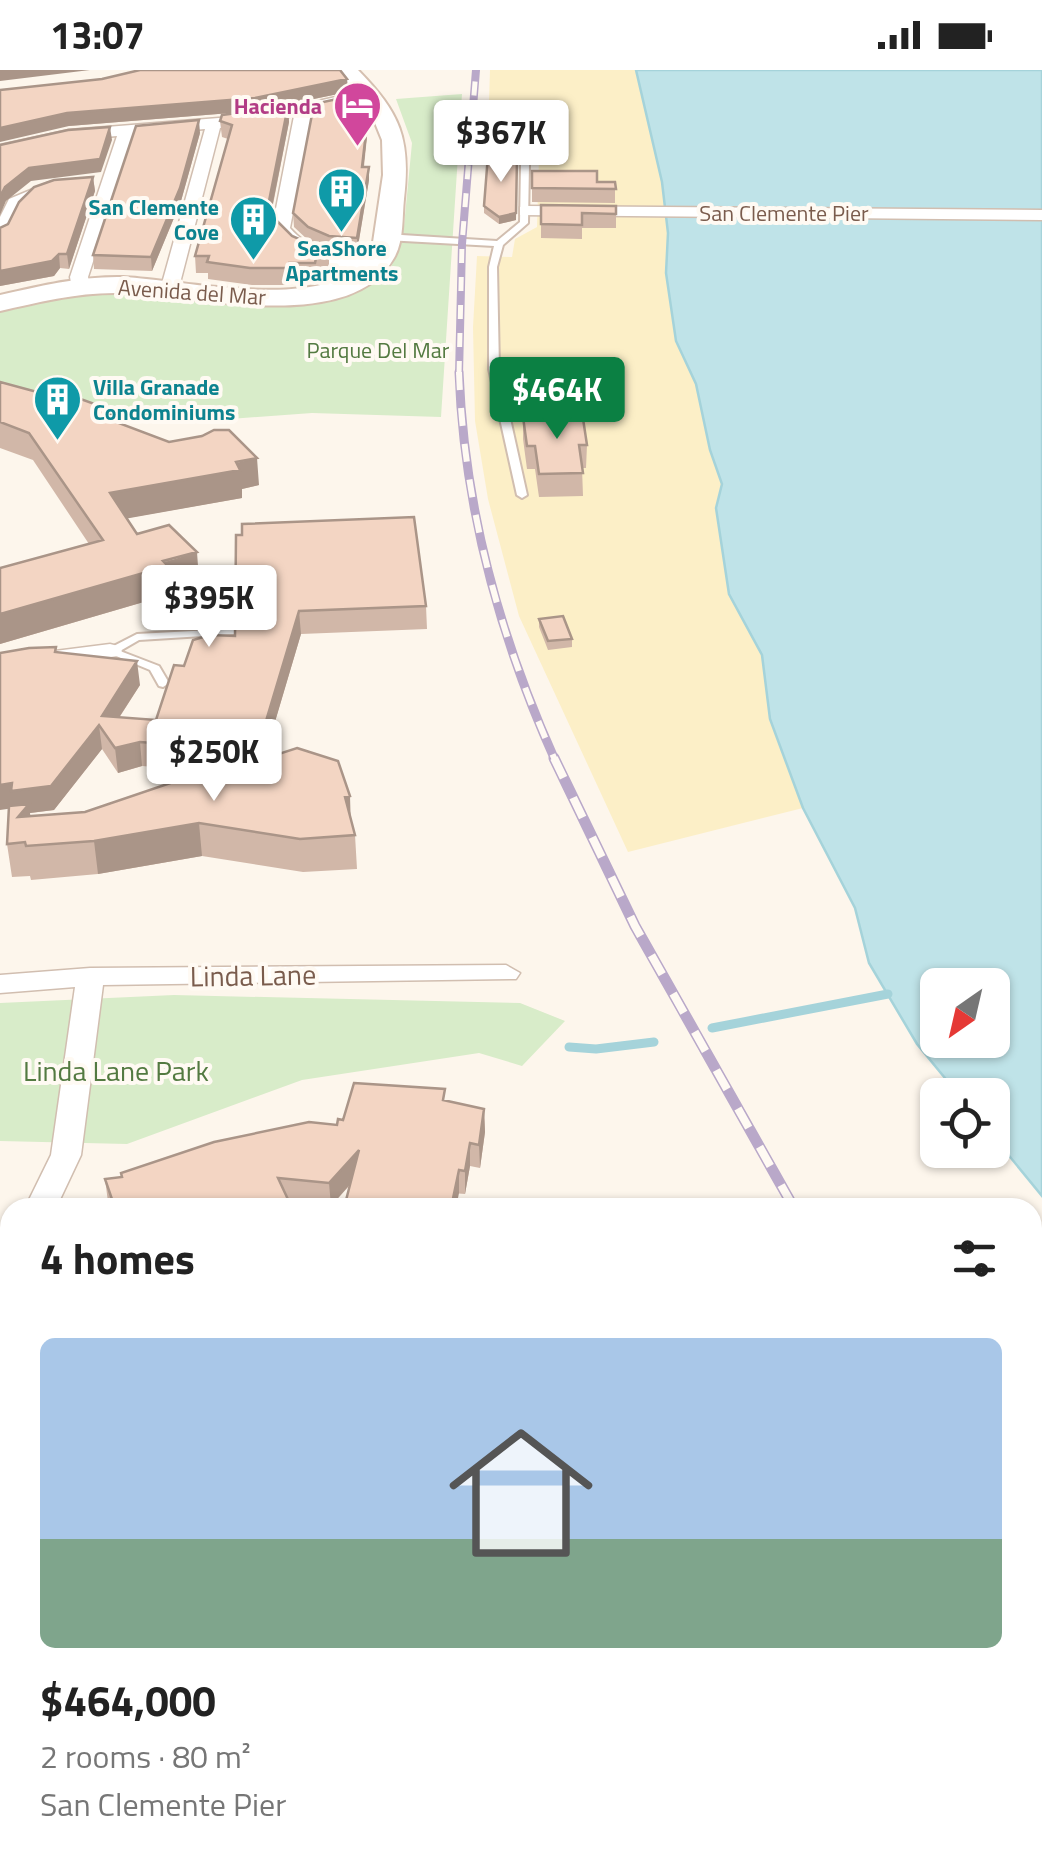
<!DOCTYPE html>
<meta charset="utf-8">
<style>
body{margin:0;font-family:"Titillium Web",sans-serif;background:#f2f2f2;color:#222;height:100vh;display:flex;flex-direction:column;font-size:38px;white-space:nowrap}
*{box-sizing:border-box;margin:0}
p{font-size:32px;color:#767676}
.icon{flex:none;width:55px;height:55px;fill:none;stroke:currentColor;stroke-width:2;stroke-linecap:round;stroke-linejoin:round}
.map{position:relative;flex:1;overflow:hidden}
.panel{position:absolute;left:0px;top:1128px;width:1042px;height:672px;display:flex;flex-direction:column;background:#fff;border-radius:30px 30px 0 0;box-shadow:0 2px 8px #0004}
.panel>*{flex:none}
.needle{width:65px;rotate:214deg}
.controls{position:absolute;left:920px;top:898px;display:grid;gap:20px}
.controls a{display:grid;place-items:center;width:90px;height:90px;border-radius:15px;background:#fff;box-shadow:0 2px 8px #0004;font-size:50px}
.price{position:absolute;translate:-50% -85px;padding:0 22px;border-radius:10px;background:#fff;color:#222;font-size:32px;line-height:65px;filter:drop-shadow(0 2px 5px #0008)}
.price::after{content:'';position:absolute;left:50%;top:60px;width:30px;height:22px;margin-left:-15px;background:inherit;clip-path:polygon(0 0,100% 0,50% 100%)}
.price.selected{background:#0b8043;color:#fff}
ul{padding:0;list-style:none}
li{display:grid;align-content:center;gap:20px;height:530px;padding:0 40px}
li span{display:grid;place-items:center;height:310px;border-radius:15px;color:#555}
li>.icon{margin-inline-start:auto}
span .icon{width:180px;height:180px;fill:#fffc;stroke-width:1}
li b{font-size:42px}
h2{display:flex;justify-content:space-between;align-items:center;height:120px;padding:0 40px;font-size:42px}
.status{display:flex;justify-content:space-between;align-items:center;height:70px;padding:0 50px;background:#fff;direction:ltr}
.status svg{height:28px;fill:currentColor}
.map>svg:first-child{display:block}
.green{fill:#d8ecc9}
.sand{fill:#fcefc7}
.water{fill:#bfe3e8;stroke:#a5d3da;stroke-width:2.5;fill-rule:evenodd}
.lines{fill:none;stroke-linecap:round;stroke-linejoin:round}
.stream{stroke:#a5d3da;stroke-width:9}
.lane-casing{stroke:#d1beb0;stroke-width:4}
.street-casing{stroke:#d1beb0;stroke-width:3}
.secondary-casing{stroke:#d6c0b0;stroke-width:4}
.lane{fill:#fff;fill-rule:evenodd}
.street{fill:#fff;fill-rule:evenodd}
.secondary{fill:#fff;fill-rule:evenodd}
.rail-far3-casing{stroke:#b9a8c9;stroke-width:8}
.rail-far2-casing{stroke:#b9a8c9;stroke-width:9}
.rail-far1-casing{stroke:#b9a8c9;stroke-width:11}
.rail-casing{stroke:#b9a8c9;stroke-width:14}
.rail-far3{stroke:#fffaf3;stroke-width:5;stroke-dasharray:14;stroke-linecap:butt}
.rail-far2{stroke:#fffaf3;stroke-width:6;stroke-dasharray:18;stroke-linecap:butt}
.rail-far1{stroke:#fffaf3;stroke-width:8;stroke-dasharray:22;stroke-linecap:butt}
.rail{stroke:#fffaf3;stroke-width:10;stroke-dasharray:29;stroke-linecap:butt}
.wall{fill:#d1b7a8;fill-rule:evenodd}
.shaded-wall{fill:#aa9588}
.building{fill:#f3d5c3;stroke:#aa9588;stroke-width:2.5}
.labels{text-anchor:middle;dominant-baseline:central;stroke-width:8;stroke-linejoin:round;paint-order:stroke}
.far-hotel-label{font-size:22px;font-weight:bold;fill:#b23c85;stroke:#fffaf3;text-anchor:end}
.far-culture-label{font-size:22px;font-weight:bold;fill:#0d838f;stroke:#fffaf3;text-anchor:end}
.far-street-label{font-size:22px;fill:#7a5c4d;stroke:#fffaf3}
.far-park-label{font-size:22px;fill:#537a41;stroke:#fffaf3}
.street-label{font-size:28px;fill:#7a5c4d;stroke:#fffaf3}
.park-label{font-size:28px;fill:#537a41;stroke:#fffaf3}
</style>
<div class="status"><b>13:07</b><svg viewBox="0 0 49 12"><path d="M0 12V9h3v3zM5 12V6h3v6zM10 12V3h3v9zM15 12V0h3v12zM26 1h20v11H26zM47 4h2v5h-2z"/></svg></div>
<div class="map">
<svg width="1042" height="1799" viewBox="0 0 1042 1799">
<rect width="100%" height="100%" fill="#fdf6ec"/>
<path class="green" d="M462,24L441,347L312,343L230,349L129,345L0,325V241L93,222H139L267,235L335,226L371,213L391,198L404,156L412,73L396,29Z
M174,925L520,933L565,951L522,996L479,983L302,1010L127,1074L0,1071V933Z"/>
<path class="sand" d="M490,0H636L662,112L668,163L666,203L676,271L696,314L710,380L722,414L716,439L729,524L762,585L770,649L803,738L628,782L519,546L488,429L475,351L473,257L477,186L512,187L515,169L537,157L539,87L488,64Z"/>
<path class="water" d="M636,0H1042V1126L993,1066L992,1025H959L917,974L869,893L855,838L803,738L770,649L762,585L729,524L716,438L722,414L710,380L696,314L676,271L666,203L668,163L662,112ZM938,915H992V970H938Z"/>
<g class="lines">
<path class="stream" d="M712,958L888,924
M569,977L596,979L654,972"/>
<defs>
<path id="lane" d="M492,73L517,78L529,94L528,153L503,175L497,197L499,299L527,425L522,428L517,425L489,299V197L494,176L386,170L382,167L386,164L497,171L520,152L521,94L511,82L492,77Z
M231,559L235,560V564L139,570L120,581L159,596L169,613L163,617L159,616L150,600L104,581L137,564Z"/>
<path id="street" d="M349,24L355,26V32L308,43L311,48L290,158C316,188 349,183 384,190L387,194C360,215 291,184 272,159L294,46L220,58L179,217L170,222L161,217L205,59L134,65L88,207L90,218L81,223L72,218L70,207L117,66L69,70L0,85V75L69,60L256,45Z
M50,112L64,116L22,136L9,165L0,170V147L9,129Z
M526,136L1042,140V150L520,145V137Z
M110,574L118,576L122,581L118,586L0,602V588Z
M506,895L520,903L516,909L103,915L81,1085L56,1138H25L51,1085L75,917L0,923V905L90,898Z
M10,1170V1200L0,1203V1173Z
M10,1289V1313L0,1315V1291Z
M0,1613L10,1615V1647L0,1645Z
M573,1790H639L643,1799H577Z"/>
<path id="secondary" d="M334,0H358C400,43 411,68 404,129C402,148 404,171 394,188C350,267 192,224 120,223C80,222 39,232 0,241V225C40,216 81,206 123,207C180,209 344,248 372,179L383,105L382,70L371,43Z"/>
</defs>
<use href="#lane" class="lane-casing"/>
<use href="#street" class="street-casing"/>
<use href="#secondary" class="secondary-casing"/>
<use href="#lane" class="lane"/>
<use href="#street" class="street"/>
<use href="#secondary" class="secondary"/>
<defs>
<path id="rail-far3" d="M459,305L462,174L476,0"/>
<path id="rail-far2" d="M459,302C464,437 500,568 555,690"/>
<path id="rail-far1" d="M554,688L635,856L794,1138"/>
<path id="rail" d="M1032,1561L1042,1578"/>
</defs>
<use href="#rail-far3" class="rail-far3-casing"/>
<use href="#rail-far2" class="rail-far2-casing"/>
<use href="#rail-far1" class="rail-far1-casing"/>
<use href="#rail" class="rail-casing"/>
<use href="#rail-far3" class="rail-far3"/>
<use href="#rail-far2" class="rail-far2"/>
<use href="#rail-far1" class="rail-far1"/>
<use href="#rail" class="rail"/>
</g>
<path class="wall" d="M347,9L348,22L269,38L288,36L289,52L271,145L292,166L329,182V205H317L316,210H290L289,215H252L208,209V203H196L195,186L228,69L222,67L220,51L243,42L69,56L0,20Z
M368,45V57L364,97L369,110L357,182L330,179L309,171L294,157L293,143Z
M200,63L181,131L152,201L94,199L93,185Z
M532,101L597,112H615V133L532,132Z
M93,107L95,121L69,199L60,198L54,206L0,216V158Z
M541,135L616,136V158H582V169L541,168Z
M484,136L516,150L499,154L484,143Z
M0,312L103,337V341L114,345L115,351L259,415L242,419V428L127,448L137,464L199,510L170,518L171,524L0,574V498L89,474L33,390L0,378Z
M523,347L587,375L586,398H582L583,426L539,427L535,399H527L523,369Z
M236,465L426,536L427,559L301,564L264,688L351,749L355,765L357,799L303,802L202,786L98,804L31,810L30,806L12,807L7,774L9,739L56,577V582L140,615L119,648L156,650L184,596L235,566ZM102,679L118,703L142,696L205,701L85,742L30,746V743L54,740Z
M539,549L572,569V577L548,580L539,557Z
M445,1031L484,1039L485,1062L480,1098L470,1096L465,1124L350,1115L331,1136L289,1132L292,1138H110L108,1132L105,1109L122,1107L337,1055L343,1050Z
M0,1328H10V1445H0Z
M10,1469V1572H0V1496Z
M784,1790H925L923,1799H794Z"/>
<path class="shaded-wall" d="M0,0H90L0,11Z
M347,9L348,22L255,41L69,56L0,72V58L67,43Z
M288,36L289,52L268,158L267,141Z
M368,45V57L362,110V97Z
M199,50L200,63L181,131L152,201L151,187Z
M110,57L112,70L101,102L31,111L6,131L0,145V127L5,117L29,98Z
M517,88L516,150L499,154V147Z
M369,97V110L357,182V168Z
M93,107L95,121L69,199L67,184Z
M59,184L60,198L54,206L0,216V201Z
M257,388L259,415L242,419V428L113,451L110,423Z
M197,482L199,510L170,518L171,524L0,574V544Z
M299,541L301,564L259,706L257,681Z
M137,591L140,615L107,666L102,646Z
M99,655L102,679L54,740L30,743L33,767L26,777L14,738L0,740V715Z
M140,672L142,696L118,703L115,678Z
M350,726L351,760L345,727Z
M199,753L202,786L98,804L94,771Z
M484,1039L485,1062L480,1098L479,1075Z
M470,1073V1096L465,1124V1101Z
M359,1080L360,1103L331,1136L329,1113Z
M459,1100V1123L456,1138H451Z
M22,1790H38L34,1799H18Z
M915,1790H925L923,1799H912Z"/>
<path class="building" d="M140,0H340L347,9L255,28L67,43L0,58V20L102,9Z
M360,24L368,45L362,97H369L357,168L329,166L308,157L293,143L314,34Z
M288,36L267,141L292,166L329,182L328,188H316L315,193H289L288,198H250L207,192L209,186H195L232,55L220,51L222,45Z
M199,50L180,118L151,187L93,185L136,56Z
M110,57L100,89L29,98L5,117L0,127V75L68,60Z
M488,85H511L517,88L516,143L499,147L484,136Z
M532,101H597V112H615L616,119L532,118Z
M93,107L67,184H59L52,191L0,201V158L8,154L19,132L34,117L54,110Z
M541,135L616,136V144L582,143V155L541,154Z
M0,312L37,322L64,323L103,337L98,339L114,345L108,349L169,372L202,366L214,360H229L257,388L236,392L240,400L110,423L137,464L169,455L197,482L163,491L168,496L0,544V498L103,470L29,363L0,352Z
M582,342L587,375H579L583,403L539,404L535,376H527L523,347Z
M414,447L426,536L299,541L257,681L140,672L115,678L99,655L51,716L11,721L12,713L0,715V583L29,578L56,577L55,582L137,591L102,646L156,650L174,595L184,596L193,570L210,565L235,566L236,465H242V454Z
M563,546L572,569L548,571L539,549Z
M297,678L338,691L350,726L345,727L355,765L300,769L199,753L94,771L26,776L25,772L7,774L9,736L29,734L18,747L85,742L253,685L251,693Z
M354,1013L445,1019L443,1030L484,1039L479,1075L470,1073L465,1101L459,1100L451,1138H344L359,1080L329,1113L278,1108L292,1138H115L105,1109L122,1107L121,1103L214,1072L309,1052L337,1055L338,1049L343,1050Z
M0,1328H10V1421H0Z
M10,1469V1548H0V1496L5,1472H10Z
M0,1662L10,1665V1790H22L18,1799L0,1797Z
M93,1790H455L451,1799H87Z
M817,1790H915L913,1792L922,1799H815L820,1793Z"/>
<defs>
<symbol id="hotel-pin" viewBox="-11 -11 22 30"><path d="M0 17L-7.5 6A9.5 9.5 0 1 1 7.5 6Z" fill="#d1479c" stroke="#fffaf3"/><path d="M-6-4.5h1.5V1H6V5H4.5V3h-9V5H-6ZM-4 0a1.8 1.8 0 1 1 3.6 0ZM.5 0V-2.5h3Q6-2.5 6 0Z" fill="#fff"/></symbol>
<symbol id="building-pin" viewBox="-11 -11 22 30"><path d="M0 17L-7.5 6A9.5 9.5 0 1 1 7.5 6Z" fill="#0f9aa8" stroke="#fffaf3"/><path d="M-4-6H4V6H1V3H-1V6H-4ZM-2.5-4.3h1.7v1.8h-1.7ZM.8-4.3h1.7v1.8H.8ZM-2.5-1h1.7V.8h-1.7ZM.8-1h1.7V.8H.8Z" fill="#fff"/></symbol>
</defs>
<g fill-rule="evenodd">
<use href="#hotel-pin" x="330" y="8" width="55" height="75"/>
<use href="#building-pin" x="314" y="94" width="55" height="75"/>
<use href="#building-pin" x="226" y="122" width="55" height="75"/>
<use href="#building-pin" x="30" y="302" width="55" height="75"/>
</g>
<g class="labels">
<g class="far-hotel-label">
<text x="322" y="36">Hacienda</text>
</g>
<g class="far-culture-label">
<text x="219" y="137">San Clemente<tspan x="219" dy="25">Cove</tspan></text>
<text x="342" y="178" text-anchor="middle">SeaShore<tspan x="342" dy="25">Apartments</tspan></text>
<text x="93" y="317" text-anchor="start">Villa Granade<tspan x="93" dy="25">Condominiums</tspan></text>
</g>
<g class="far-street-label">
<text x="784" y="143">San Clemente Pier</text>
<text transform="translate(192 222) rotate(4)">Avenida del Mar</text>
</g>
<g class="far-park-label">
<text x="378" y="280">Parque Del Mar</text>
</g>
<g class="street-label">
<text transform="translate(253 905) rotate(-1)">Linda Lane</text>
</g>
<g class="park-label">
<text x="116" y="1000">Linda Lane Park</text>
</g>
</g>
</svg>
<div class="controls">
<a><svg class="needle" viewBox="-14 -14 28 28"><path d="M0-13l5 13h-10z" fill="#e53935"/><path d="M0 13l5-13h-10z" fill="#767676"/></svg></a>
<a><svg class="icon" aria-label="locate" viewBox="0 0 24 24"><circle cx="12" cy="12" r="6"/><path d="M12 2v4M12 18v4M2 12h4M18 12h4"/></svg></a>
</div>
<b class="price" style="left:501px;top:115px">$367K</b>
<b class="price selected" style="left:557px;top:372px">$464K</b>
<b class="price" style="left:209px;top:580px">$395K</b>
<b class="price" style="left:214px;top:734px">$250K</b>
<section class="panel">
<h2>4 homes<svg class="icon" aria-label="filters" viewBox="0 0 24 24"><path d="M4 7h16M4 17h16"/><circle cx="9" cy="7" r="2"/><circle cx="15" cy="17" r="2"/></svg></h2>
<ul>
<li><span style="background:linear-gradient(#a9c7e8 65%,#7fa58c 0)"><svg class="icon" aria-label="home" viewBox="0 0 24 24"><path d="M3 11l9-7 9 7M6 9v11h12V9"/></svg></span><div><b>$464,000</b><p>2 rooms · 80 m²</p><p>San Clemente Pier</p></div></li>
</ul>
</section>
</div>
